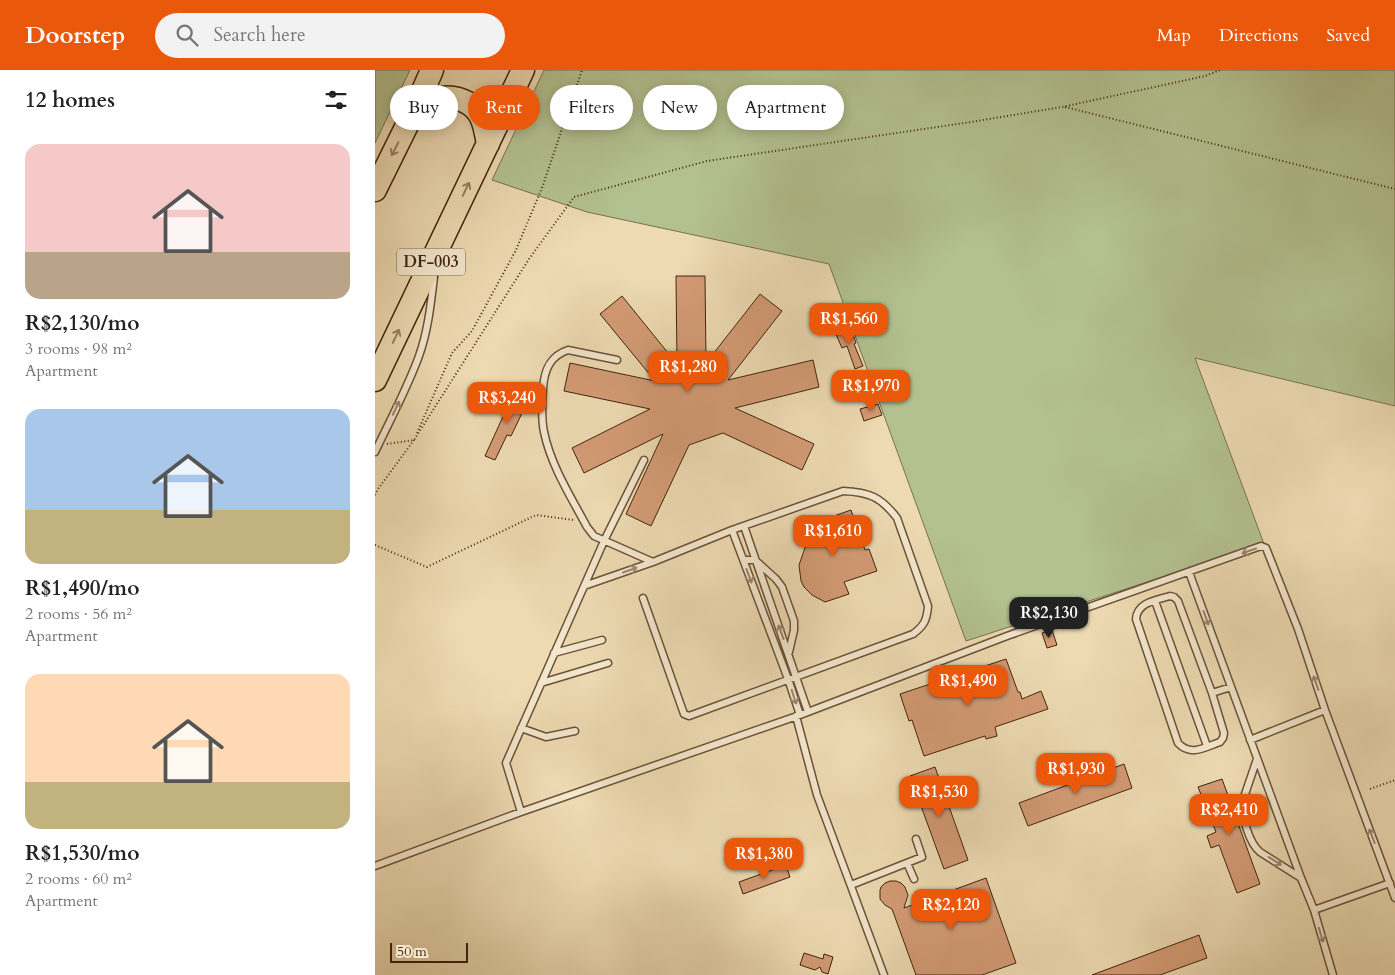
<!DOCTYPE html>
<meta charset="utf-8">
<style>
body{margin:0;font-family:Cardo,serif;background:#f2f2f2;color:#222;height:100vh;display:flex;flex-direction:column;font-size:19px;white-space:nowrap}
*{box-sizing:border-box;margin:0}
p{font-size:16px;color:#767676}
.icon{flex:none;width:28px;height:28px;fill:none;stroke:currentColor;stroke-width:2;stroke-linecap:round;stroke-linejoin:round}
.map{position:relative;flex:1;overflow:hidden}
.details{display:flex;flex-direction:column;background:#fff;width:375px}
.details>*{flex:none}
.banner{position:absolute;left:15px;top:15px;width:475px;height:45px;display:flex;gap:10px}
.scale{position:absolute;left:15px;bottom:12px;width:78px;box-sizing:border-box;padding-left:5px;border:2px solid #42240f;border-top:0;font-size:14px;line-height:18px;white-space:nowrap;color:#42240f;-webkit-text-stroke:4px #f3e7cd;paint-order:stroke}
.price{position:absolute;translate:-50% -42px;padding:0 11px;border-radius:10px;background:#ea580c;color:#fff;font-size:16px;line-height:32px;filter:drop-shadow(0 1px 2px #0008)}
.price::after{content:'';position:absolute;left:50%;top:30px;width:15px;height:11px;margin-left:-8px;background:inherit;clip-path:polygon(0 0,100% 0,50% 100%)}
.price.current{background:#222;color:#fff}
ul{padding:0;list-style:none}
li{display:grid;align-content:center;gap:10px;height:265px;padding:0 25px}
li span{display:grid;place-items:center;height:155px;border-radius:15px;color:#555}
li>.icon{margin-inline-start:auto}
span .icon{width:90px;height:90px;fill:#fffc;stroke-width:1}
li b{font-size:21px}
h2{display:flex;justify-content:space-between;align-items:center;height:60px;padding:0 25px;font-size:21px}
.tag{padding:0 18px;border-radius:22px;background:#fff;box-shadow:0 2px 12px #0003;font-size:18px;line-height:45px}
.tag.current{background:#ea580c;color:#fff}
header{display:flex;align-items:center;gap:30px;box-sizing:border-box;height:70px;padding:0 25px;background:#ea580c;color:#fff}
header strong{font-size:24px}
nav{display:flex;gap:28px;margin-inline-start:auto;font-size:18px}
.search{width:350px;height:45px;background:#f2f2f2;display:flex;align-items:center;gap:12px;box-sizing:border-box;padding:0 18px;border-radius:28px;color:#767676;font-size:19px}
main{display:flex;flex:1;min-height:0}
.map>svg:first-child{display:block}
.green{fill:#b3c190;stroke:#7a7250}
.building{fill:#d39b74;stroke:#42240f}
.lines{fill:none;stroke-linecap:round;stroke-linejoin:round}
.lane-casing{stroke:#6d5238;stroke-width:9}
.highway-casing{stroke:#42240f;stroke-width:25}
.path{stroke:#42240f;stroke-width:2;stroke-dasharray:1 2.5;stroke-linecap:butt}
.lane{stroke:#f3e7cd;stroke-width:6}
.highway{stroke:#eddab2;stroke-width:22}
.oneway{stroke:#987f60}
.oneway2{stroke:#9a866e}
.labels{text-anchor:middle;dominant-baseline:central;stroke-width:5;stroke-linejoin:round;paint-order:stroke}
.shield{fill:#f3e7cd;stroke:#775e48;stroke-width:1}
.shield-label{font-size:16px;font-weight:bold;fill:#42240f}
</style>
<header>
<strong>Doorstep</strong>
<div class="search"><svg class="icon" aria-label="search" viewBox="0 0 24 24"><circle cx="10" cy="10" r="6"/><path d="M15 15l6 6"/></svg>Search here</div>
<nav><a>Map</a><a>Directions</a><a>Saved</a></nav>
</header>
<main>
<section class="details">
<h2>12 homes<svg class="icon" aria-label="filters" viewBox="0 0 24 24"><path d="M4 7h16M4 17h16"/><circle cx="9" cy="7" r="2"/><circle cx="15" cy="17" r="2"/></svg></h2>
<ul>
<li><span style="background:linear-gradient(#f6c9c9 70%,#b9a48a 0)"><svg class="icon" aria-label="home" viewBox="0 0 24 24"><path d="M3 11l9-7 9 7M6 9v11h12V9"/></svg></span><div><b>R$2,130/mo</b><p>3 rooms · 98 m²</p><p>Apartment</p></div></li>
<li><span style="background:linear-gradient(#a9c7e8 65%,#c2b280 0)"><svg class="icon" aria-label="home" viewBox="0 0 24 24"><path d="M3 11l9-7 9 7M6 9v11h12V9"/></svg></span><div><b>R$1,490/mo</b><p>2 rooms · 56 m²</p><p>Apartment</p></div></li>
<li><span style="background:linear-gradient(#ffd9b3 70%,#c2b280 0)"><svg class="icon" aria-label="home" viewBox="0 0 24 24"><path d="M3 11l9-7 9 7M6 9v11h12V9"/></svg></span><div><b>R$1,530/mo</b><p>2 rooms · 60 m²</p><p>Apartment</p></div></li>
</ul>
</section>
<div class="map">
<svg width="1020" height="905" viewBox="0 0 1020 905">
<rect width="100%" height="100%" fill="#eddab2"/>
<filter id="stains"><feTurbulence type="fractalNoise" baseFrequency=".004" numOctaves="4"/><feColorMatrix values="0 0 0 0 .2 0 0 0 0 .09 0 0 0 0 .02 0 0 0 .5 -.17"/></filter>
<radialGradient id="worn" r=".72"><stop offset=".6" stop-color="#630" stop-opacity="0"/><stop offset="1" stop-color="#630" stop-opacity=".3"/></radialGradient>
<path class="green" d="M0,0H35L0,73Z
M169,0H1020V336L820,288L889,474L591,571L454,194L212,142L117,110Z"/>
<path class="building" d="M301,206H330L331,293L385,224L407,241L353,310L438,290L444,317L360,338L439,374L427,400L348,363L314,375L276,456L251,444L288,364L209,403L197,378L275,339L189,321L195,293L280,311L225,244L247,226L302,294Z
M475,256L481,273L479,274L488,296L480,299L472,276L467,278L460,262Z
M141,318L151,323L144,337L149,339L136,366L132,365L120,390L110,386Z
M503,334L507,345L489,351L485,339Z
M476,440L490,480L494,479L502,501L469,512L474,524L450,532L437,525L429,517L426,511L424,495L431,475L425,458Z
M677,560L682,575L672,578L667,563Z
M631,589L643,622H645L647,629L666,621L673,639L620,657L622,666L611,669L610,666L549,686L537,650L534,651L525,624Z
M749,694L757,718L653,756L644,733Z
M560,697L593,790L569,799L535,706Z
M847,709L885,814L862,823L844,775L836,778L832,766L841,762L823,717Z
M411,795L415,807L368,824L364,812Z
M611,808L641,893L607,905H541L517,839L510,835L505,829V820L506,817L510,813L515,811H521L526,813L530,817L533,825L529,838Z
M824,865L832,888L785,905H717Z
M429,883L448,889L449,884L458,887L453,904L447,902L445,897L440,900L425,895Z"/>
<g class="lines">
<defs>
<path id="lane" d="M0,382C15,350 32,319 44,286C53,261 56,233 59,207
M369,456L433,642
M357,460L413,609L425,645
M369,490H380L401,509L407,517L419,551V560L414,582
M814,502L926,808L939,840L958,905
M209,516L278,492L219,466L212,457C196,427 176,396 169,362C166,348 167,333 168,319C169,300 175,286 193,280L242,290
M795,526L799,527L803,531L837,623L849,663L848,668L845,672C830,677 816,687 803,673L761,549C762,532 782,530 795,526Z
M268,528L309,644L314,646L538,564C549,556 552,550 553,536L522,448C506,427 494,422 468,421L357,460L278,492
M780,531L832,676
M179,583L227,570
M166,613L233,593
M837,623L856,617
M421,646L442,725L509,905
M146,658L171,667L200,661
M875,670L950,640
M882,689L867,733C867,747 874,773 885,782L926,808
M146,742L131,693L229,471L269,390
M532,793L539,809
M0,796L146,742L425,645L632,566L886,476L891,478L923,559L950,640L1020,828
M476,815L547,787L541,769
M939,840L1015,813"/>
<path id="highway" d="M40,39C59,29 73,22 93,33C98,36 103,41 106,47C110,55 111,65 113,74
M0,120L40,39L57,0
M0,310L148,0"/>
</defs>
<use href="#lane" class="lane-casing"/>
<use href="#highway" class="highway-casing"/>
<path class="path" d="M690,37L1020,119
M42,363L77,283L97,261L141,180L167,118L207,0
M12,374L39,370L154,189L199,127L332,91L596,52L687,37L830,6L845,0
M0,425L3,419L39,370
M0,475L52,497L161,445L199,450
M995,719L1020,710"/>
<use href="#lane" class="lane"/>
<use href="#highway" class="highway"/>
</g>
<defs><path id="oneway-shaft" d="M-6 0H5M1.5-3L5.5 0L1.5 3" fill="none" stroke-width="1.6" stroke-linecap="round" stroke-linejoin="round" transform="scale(1.25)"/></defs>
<g class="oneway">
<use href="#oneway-shaft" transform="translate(20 79) rotate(117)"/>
<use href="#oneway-shaft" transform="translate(91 119) rotate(-64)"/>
<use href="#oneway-shaft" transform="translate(21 266) rotate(-65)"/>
</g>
<g class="oneway2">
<use href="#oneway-shaft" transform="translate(21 338) rotate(-65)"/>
<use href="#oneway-shaft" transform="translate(874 481) rotate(161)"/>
<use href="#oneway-shaft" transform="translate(255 500) rotate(-19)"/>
<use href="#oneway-shaft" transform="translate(374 506) rotate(70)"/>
<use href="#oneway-shaft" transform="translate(831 548) rotate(70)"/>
<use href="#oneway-shaft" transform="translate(406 562) rotate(-110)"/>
<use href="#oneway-shaft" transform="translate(941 613) rotate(-109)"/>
<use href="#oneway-shaft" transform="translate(419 627) rotate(72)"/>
<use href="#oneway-shaft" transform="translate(997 766) rotate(-111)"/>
<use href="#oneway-shaft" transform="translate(900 791) rotate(32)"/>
<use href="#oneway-shaft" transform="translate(946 865) rotate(73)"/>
</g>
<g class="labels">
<rect class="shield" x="22" y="178.5" width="68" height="27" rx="4"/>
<g class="shield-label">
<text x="56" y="192">DF-003</text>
</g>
</g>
<rect width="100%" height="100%" filter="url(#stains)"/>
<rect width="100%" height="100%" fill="url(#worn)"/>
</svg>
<div class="scale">50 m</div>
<b class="price" style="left:474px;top:275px">R$1,560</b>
<b class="price" style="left:313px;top:323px">R$1,280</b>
<b class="price" style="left:496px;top:342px">R$1,970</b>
<b class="price" style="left:132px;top:354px">R$3,240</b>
<b class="price" style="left:458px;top:487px">R$1,610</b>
<b class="price current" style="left:674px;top:569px">R$2,130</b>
<b class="price" style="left:593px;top:637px">R$1,490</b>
<b class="price" style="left:701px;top:725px">R$1,930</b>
<b class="price" style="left:564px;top:748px">R$1,530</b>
<b class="price" style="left:854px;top:766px">R$2,410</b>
<b class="price" style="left:389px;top:810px">R$1,380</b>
<b class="price" style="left:576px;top:861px">R$2,120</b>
<div class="banner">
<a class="tag">Buy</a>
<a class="tag current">Rent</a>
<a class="tag">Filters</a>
<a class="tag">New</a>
<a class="tag">Apartment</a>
</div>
</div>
</main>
